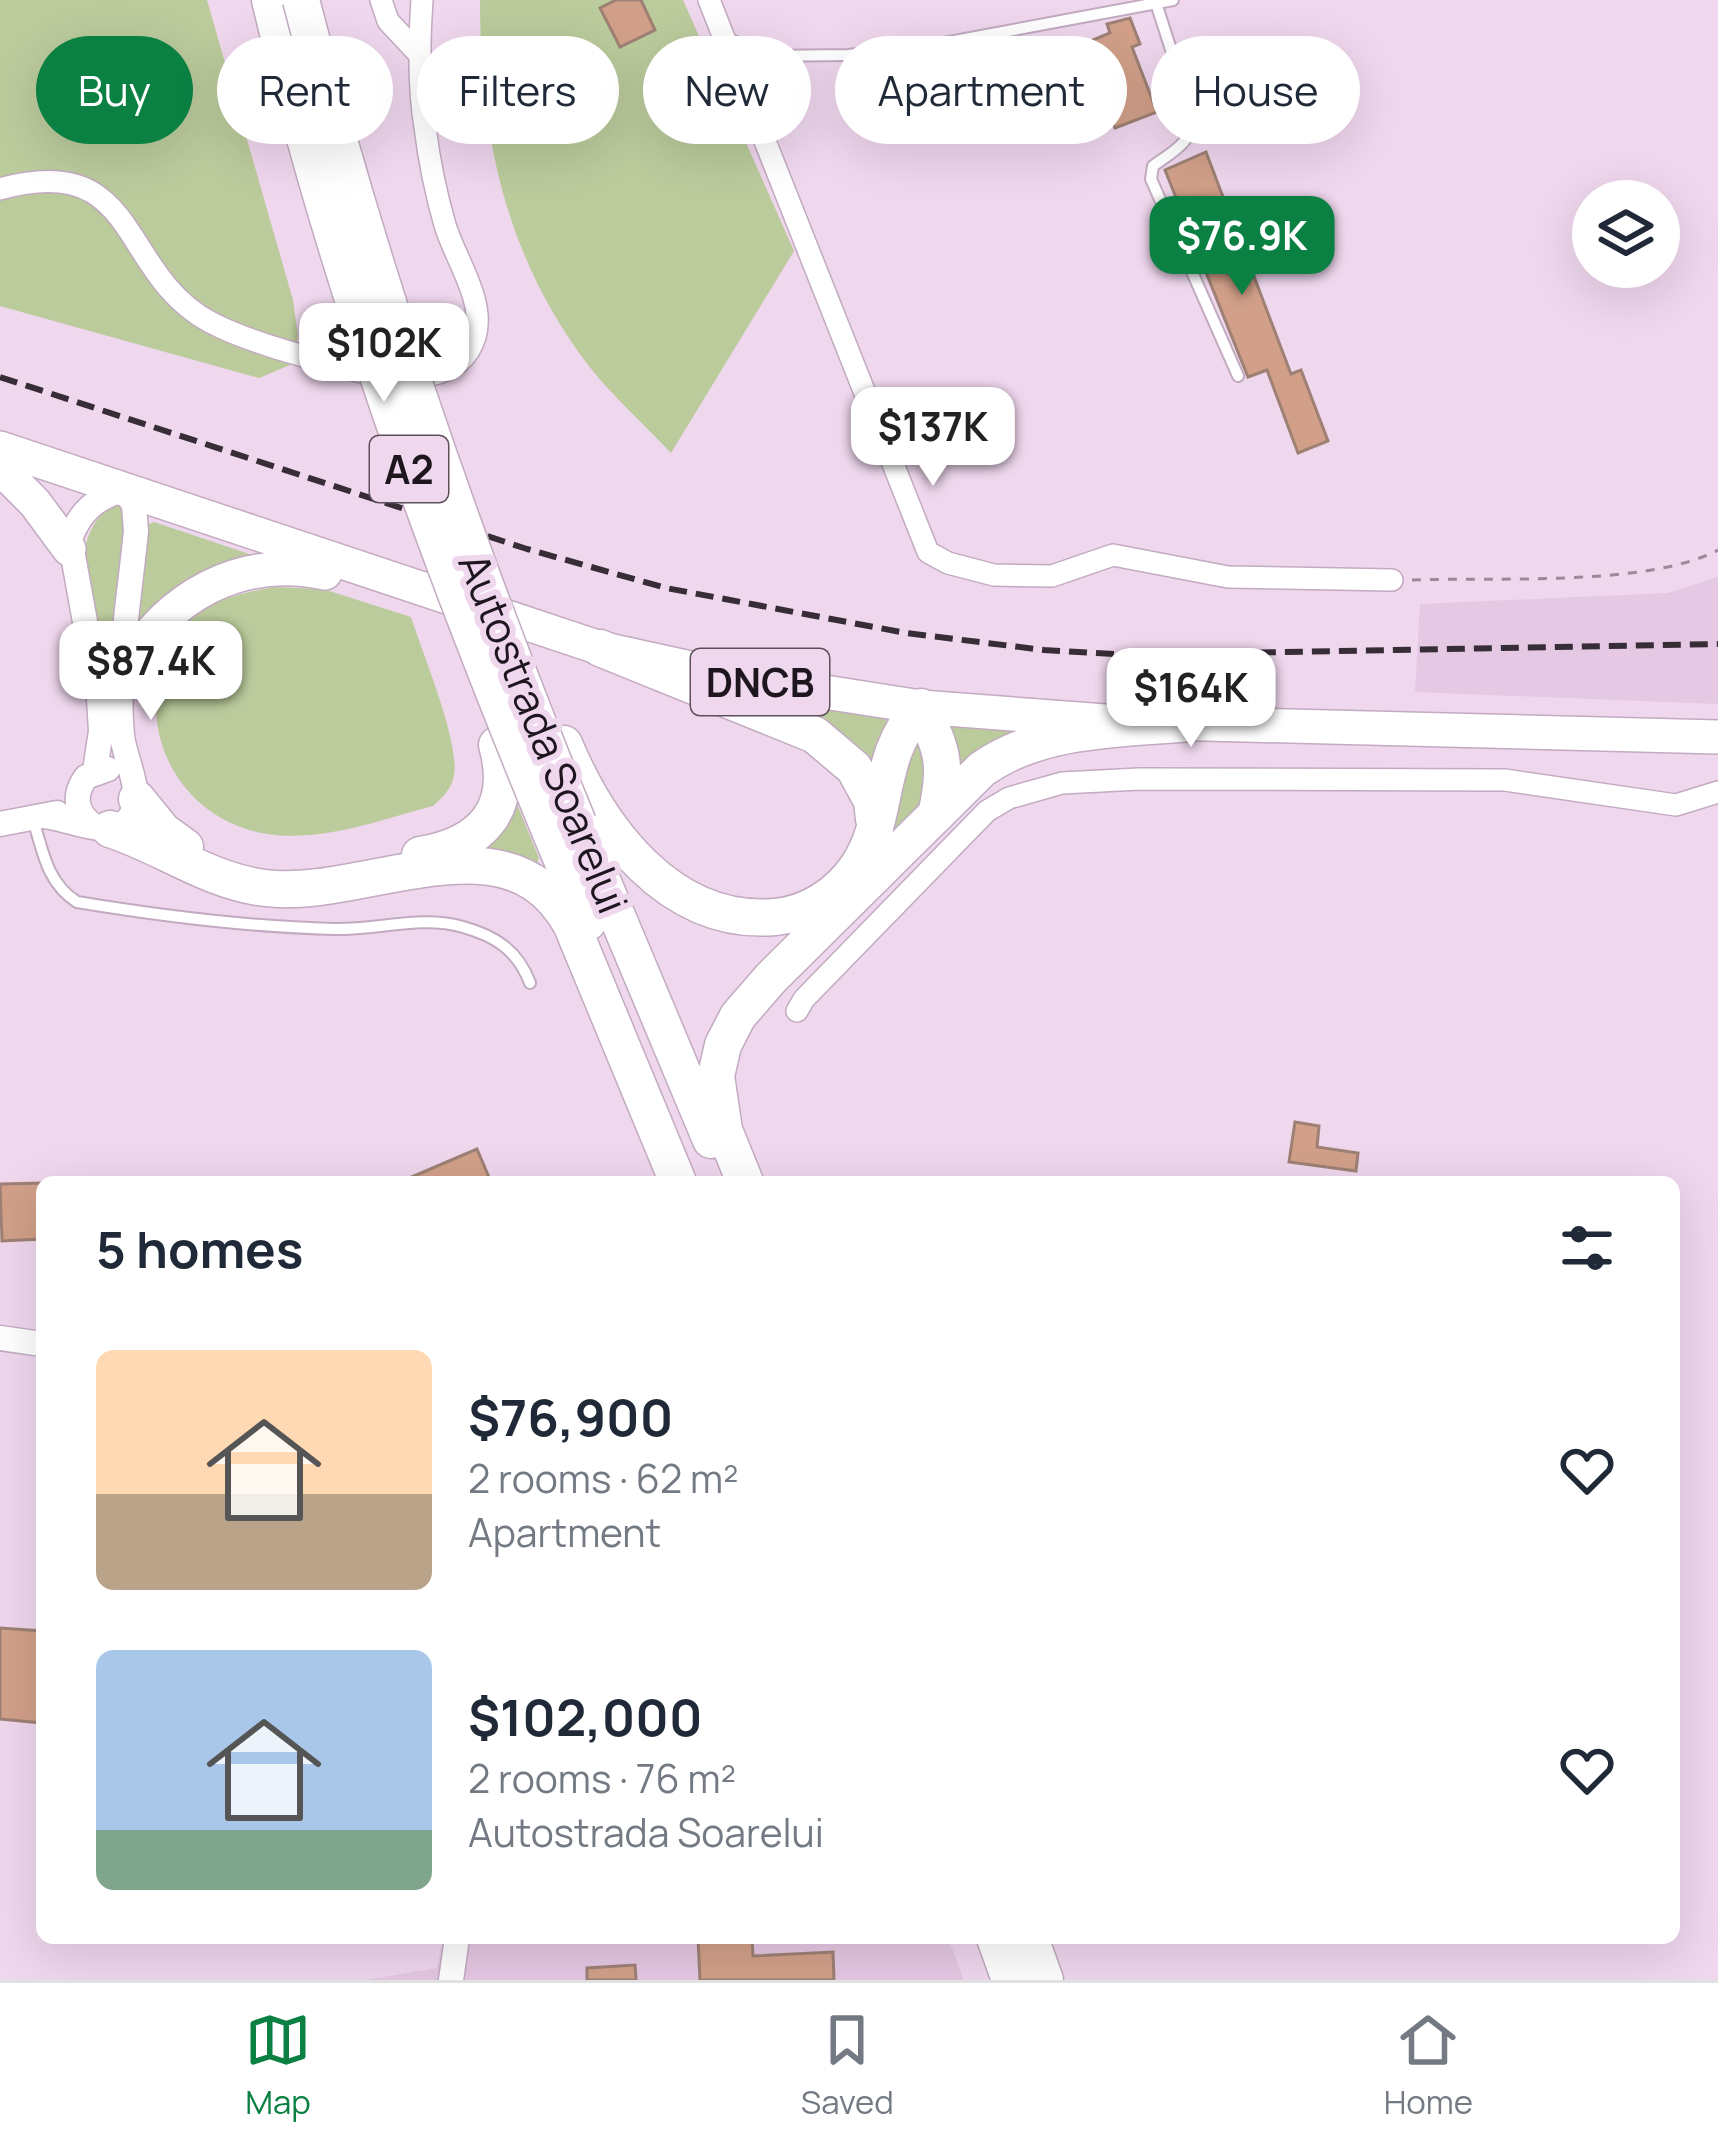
<!DOCTYPE html>
<meta charset="utf-8">
<style>
body{margin:0;font-family:Manrope,sans-serif;background:#f2f2f3;color:#1f2937;height:100vh;display:flex;flex-direction:column;font-size:45px;white-space:nowrap}
*{box-sizing:border-box;margin:0}
p{font-size:39px;color:#747a83}
.icon{flex:none;width:66px;height:66px;fill:none;stroke:currentColor;stroke-width:2;stroke-linecap:round;stroke-linejoin:round}
.map{position:relative;flex:1;overflow:hidden}
.details{position:absolute;left:36px;top:1176px;width:1644px;height:768px;display:flex;flex-direction:column;background:#fff;border-radius:18px;box-shadow:0 12px 48px #0002}
.details>*{flex:none}
.banner{position:absolute;left:36px;top:36px;width:1647px;height:108px;display:flex;gap:24px}
.fabs{position:absolute;left:1572px;top:180px;display:grid;gap:24px}
.fabs a{display:grid;place-items:center;width:108px;height:108px;border-radius:50%;background:#fff;box-shadow:0 12px 48px #0002;font-size:60px}
.price{position:absolute;translate:-50% -102px;padding:0 27px;border-radius:24px;background:#fff;color:#222;font-size:39px;line-height:78px;filter:drop-shadow(0 3px 6px #0008)}
.price::after{content:'';position:absolute;left:50%;top:72px;width:36px;height:27px;margin-left:-18px;background:inherit;clip-path:polygon(0 0,100% 0,50% 100%)}
.price.on{background:#0b8043;color:#fff}
ul{padding:0;list-style:none}
li{display:flex;align-items:center;gap:36px;height:300px;padding:0 60px}
li span{display:grid;place-items:center;flex:none;width:336px;height:240px;border-radius:18px;color:#555}
li>.icon{margin-inline-start:auto}
span .icon{width:144px;height:144px;fill:#fffc;stroke-width:1}
li b{font-size:51px}
h2{display:flex;justify-content:space-between;align-items:center;height:144px;padding:0 60px;font-size:51px}
.pill{padding:0 42px;border-radius:54px;background:#fff;box-shadow:0 12px 48px #0002;font-size:42px;line-height:108px}
.pill.on{background:#0b8043;color:#fff}
.dock{display:flex;justify-content:space-around;align-items:center;height:168px;border-top:3px solid #e0e1e3;background:#fff;font-size:33px;color:#747a83}
.dock a{display:grid;justify-items:center;gap:6px}
.dock .on{color:#0b8043}
.map>svg:first-child{display:block}
.built{fill:#e5c8e4}
.green{fill:#bbcb9c}
.building{fill:#d2a089;stroke:#9e8174;stroke-width:3}
.lines{fill:none;stroke-linecap:round;stroke-linejoin:round}
.service-casing{stroke:#c2abc1;stroke-width:14}
.minor-casing{stroke:#c2abc1;stroke-width:24}
.tertiary-casing{stroke:#c2abc1;stroke-width:27}
.primary-casing{stroke:#c2abc1;stroke-width:36}
.motorway-casing{stroke:#c2abc1;stroke-width:39}
.path{stroke:#9b899a;stroke-width:3;stroke-dasharray:9 9;stroke-linecap:butt}
.service{stroke:#fff;stroke-width:10}
.minor{stroke:#fff;stroke-width:21}
.tertiary{stroke:#fff;stroke-width:24}
.primary{stroke:#fff;stroke-width:33}
.motorway{stroke:#fff;stroke-width:36}
.rail{stroke:#372d37;stroke-width:6;stroke-dasharray:18 9;stroke-linecap:butt}
.motorway-bridge-casing{stroke:#c2abc1;stroke-width:39;stroke-linecap:butt}
.motorway-bridge{stroke:#fff;stroke-width:36}
.labels{text-anchor:middle;dominant-baseline:central;stroke-width:12;stroke-linejoin:round;paint-order:stroke}
.shield{fill:#efd7ee;stroke:#5d505c;stroke-width:3}
.shield-label{font-size:39px;font-weight:bold;fill:#1e161e}
.street-label{font-size:42px;fill:#1e161e;stroke:#efd7ee}
</style>
<div class="map">
<svg width="1718" height="1980" viewBox="0 0 1718 1980">
<rect width="100%" height="100%" fill="#efd7ee"/>
<path class="built" d="M1718,577V704L1415,692L1420,604L1668,593Z
M443,1938H948L964,1980H366L437,1968Z"/>
<path class="green" d="M0,0H207L293,300L298,337L290,365L259,378L0,306Z
M480,0H683L794,251L671,453C644,424 612,396 588,365C505,255 480,136 480,0Z
M121,505L127,509L117,686L104,689L83,555C88,533 97,509 121,505Z
M154,522L270,561L138,625L135,618L146,525Z
M274,587L323,589L411,617C422,652 460,742 454,775C452,788 443,797 433,806C379,820 318,844 262,833C167,815 123,703 184,626C205,600 243,593 274,587Z
M765,697L885,719L889,724L880,770Z
M947,722L1015,727L1018,738L956,778Z
M927,734C925,778 932,807 892,834L898,748Z
M514,797L539,858L537,864L482,851Z"/>
<path class="building" d="M616,0H641L655,30L620,47L600,8Z
M1130,18L1140,44L1132,47L1157,112L1115,128L1083,44L1110,33L1107,24Z
M1206,152L1237,234L1216,242L1228,274L1250,266L1291,374L1301,370L1328,441L1298,453L1267,370L1248,377L1165,170Z
M1295,1122L1319,1126L1317,1147L1358,1153L1356,1171L1289,1162Z
M477,1149L491,1182H400Z
M42,1183V1239L2,1241L0,1184Z
M0,1628L42,1631V1723L0,1719Z
M698,1938H752L753,1956L833,1952L834,1980H700Z
M635,1965L636,1980H587V1968Z"/>
<g class="lines">
<defs>
<path id="service" d="M1156,3L1193,118C1192,143 1172,152 1153,166L1151,179L1238,376
M730,39L766,56L848,55L933,45L1173,0
M33,819C43,852 47,883 77,902C162,916 249,927 334,929C377,930 422,915 463,927C496,936 518,951 530,983"/>
<path id="minor" d="M381,0L388,21L418,53
M709,0L928,552L948,563L994,575L1052,576L1113,555L1228,577L1392,580
M0,189C141,150 117,272 210,322C251,344 319,360 365,373C403,383 461,382 475,337C486,301 455,259 445,225C436,194 429,159 425,127C418,85 419,43 422,0
M797,1011L804,999L987,811L1009,798L1062,783L1139,779L1505,780L1676,805L1718,792"/>
<path id="tertiary" d="M44,816C67,818 106,838 125,822C150,803 124,760 122,735C116,674 130,593 136,531L134,505L124,489C96,498 80,511 70,539L99,699L101,731L95,771
M0,824L57,813
M94,826C75,813 73,795 86,777L108,769
M0,1338L42,1344
M451,1980L457,1938"/>
<path id="primary" d="M0,448L600,648L741,679L921,707L1105,721
M0,468L35,503L69,549
M125,669C168,596 240,555 325,573
M1169,723L1718,737"/>
<path id="motorway" d="M270,0L294,98
M600,648L815,735L854,768L872,801L874,819
M564,744C600,830 670,926 775,917C809,914 839,894 858,866C891,816 874,757 921,707C944,750 947,768 936,815
M137,799L163,831L185,847
M578,823L711,1140
M110,829C163,846 208,881 265,888C365,901 510,808 572,926L678,1182
M550,831L588,922
M420,855C482,845 515,809 497,745
M745,1182L724,1130L716,1076L723,1045L738,1016L771,978L982,769C1042,727 1121,729 1192,723
M995,1938L1010,1980
M1030,1938L1045,1980"/>
</defs>
<use href="#service" class="service-casing"/>
<use href="#minor" class="minor-casing"/>
<use href="#tertiary" class="tertiary-casing"/>
<use href="#primary" class="primary-casing"/>
<use href="#motorway" class="motorway-casing"/>
<path class="path" d="M1412,580C1494,577 1648,587 1718,550"/>
<use href="#service" class="service"/>
<use href="#minor" class="minor"/>
<use href="#tertiary" class="tertiary"/>
<use href="#primary" class="primary"/>
<use href="#motorway" class="motorway"/>
<path class="rail" d="M0,377L527,549L666,588L906,633L1044,650L1129,655L1718,644"/>
<defs>
<path id="motorway-bridge" d="M301,0C373,282 468,554 578,823
M294,98C361,349 451,591 550,831"/>
</defs>
<use href="#motorway-bridge" class="motorway-bridge-casing"/>
<use href="#motorway-bridge" class="motorway-bridge"/>
</g>
<g class="labels">
<g class="shield">
<rect x="370" y="436" width="78" height="66" rx="9"/>
<rect x="691" y="649" width="138" height="66" rx="9"/>
</g>
<g class="shield-label">
<text x="409" y="469">A2</text>
<text x="760" y="682">DNCB</text>
</g>
<g class="street-label">
<text transform="translate(544 733) rotate(68)">Autostrada Soarelui</text>
</g>
</g>
</svg>
<div class="fabs">
<a><svg class="icon" aria-label="layers" viewBox="0 0 24 24"><path d="M12 4l9 5-9 5-9-5zM3 14l9 5 9-5"/></svg></a>
</div>
<b class="price on" style="left:1242px;top:298px">$76.9K</b>
<b class="price" style="left:384px;top:405px">$102K</b>
<b class="price" style="left:933px;top:489px">$137K</b>
<b class="price" style="left:151px;top:723px">$87.4K</b>
<b class="price" style="left:1191px;top:750px">$164K</b>
<div class="banner">
<a class="pill on">Buy</a>
<a class="pill">Rent</a>
<a class="pill">Filters</a>
<a class="pill">New</a>
<a class="pill">Apartment</a>
<a class="pill">House</a>
</div>
<section class="details">
<h2>5 homes<svg class="icon" aria-label="filters" viewBox="0 0 24 24"><path d="M4 7h16M4 17h16"/><circle cx="9" cy="7" r="2"/><circle cx="15" cy="17" r="2"/></svg></h2>
<ul>
<li><span style="background:linear-gradient(#ffd9b3 60%,#b9a48a 0)"><svg class="icon" aria-label="home" viewBox="0 0 24 24"><path d="M3 11l9-7 9 7M6 9v11h12V9"/></svg></span><div><b>$76,900</b><p>2 rooms · 62 m²</p><p>Apartment</p></div><svg class="icon" aria-label="heart" viewBox="0 0 24 24"><path d="M12 20l-8-8c-3-5 5-10 8-4 3-6 11-1 8 4z"/></svg></li>
<li><span style="background:linear-gradient(#a9c7e8 75%,#7fa58c 0)"><svg class="icon" aria-label="home" viewBox="0 0 24 24"><path d="M3 11l9-7 9 7M6 9v11h12V9"/></svg></span><div><b>$102,000</b><p>2 rooms · 76 m²</p><p>Autostrada Soarelui</p></div><svg class="icon" aria-label="heart" viewBox="0 0 24 24"><path d="M12 20l-8-8c-3-5 5-10 8-4 3-6 11-1 8 4z"/></svg></li>
</ul>
</section>
</div>
<nav class="dock">
<a class="on"><svg class="icon" aria-label="map" viewBox="0 0 24 24"><path d="M3 6l6-2 6 2 6-2v14l-6 2-6-2-6 2zM9 4v14M15 6v14"/></svg>Map</a>
<a><svg class="icon" aria-label="saved" viewBox="0 0 24 24"><path d="M7 4h10v16l-5-4-5 4z"/></svg>Saved</a>
<a><svg class="icon" aria-label="home" viewBox="0 0 24 24"><path d="M3 11l9-7 9 7M6 9v11h12V9"/></svg>Home</a>
</nav>
